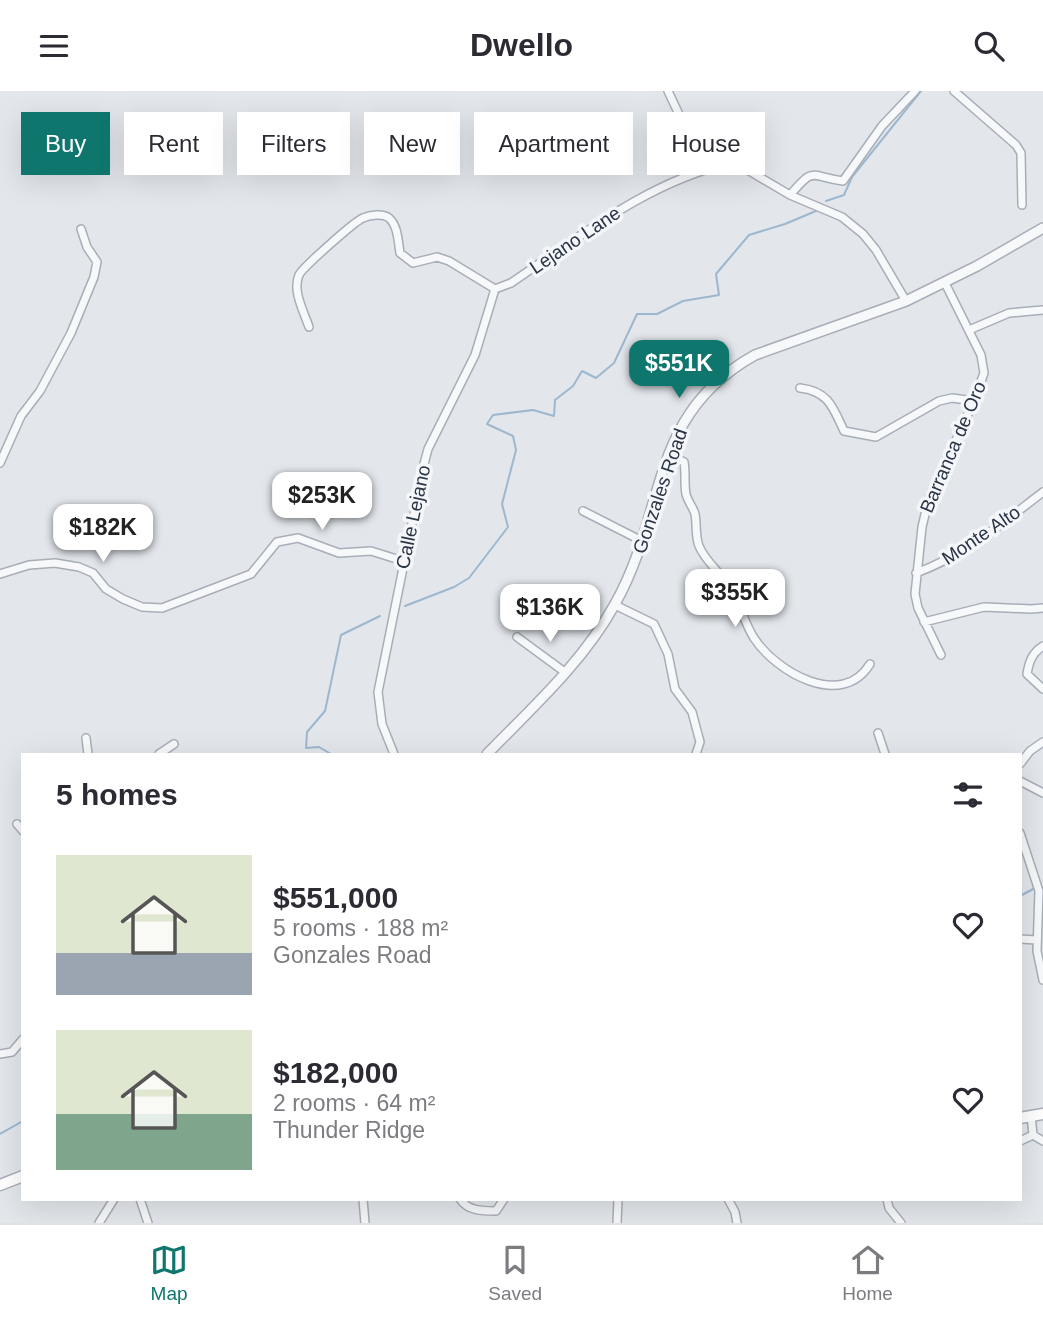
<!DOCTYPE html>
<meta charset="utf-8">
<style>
body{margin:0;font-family:Helvetica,sans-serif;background:#f7f7f7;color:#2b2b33;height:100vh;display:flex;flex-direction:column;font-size:26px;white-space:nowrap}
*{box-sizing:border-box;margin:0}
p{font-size:23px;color:#7c7c81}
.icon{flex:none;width:38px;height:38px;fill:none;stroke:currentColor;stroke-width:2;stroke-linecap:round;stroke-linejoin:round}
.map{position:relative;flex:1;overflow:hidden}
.sheet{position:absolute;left:21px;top:662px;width:1001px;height:448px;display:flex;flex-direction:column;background:#fff;border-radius:0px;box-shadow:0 7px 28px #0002}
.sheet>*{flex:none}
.banner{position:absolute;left:21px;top:21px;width:1001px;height:63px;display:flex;gap:14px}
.price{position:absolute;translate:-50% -60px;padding:0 16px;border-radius:14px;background:#fff;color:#222;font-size:23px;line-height:46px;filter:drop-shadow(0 2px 4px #0008)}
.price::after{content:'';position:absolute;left:50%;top:42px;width:21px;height:16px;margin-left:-10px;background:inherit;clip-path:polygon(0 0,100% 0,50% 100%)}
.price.selected{background:#0f766e;color:#fff}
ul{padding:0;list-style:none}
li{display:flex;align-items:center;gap:21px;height:175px;padding:0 35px}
li span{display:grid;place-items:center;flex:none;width:196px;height:140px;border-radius:0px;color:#555}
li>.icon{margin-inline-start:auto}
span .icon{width:84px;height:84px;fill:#fffc;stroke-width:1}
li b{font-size:30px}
h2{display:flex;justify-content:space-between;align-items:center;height:84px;padding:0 35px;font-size:30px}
.chip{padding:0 24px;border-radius:0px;background:#fff;box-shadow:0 7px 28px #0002;font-size:24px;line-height:63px}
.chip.selected{background:#0f766e;color:#fff}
header{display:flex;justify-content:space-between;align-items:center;height:91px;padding:0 35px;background:#fff;font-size:32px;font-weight:700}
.tabs{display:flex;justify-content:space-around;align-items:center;height:98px;border-top:2px solid #e1e1e2;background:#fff;font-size:19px;color:#7c7c81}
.tabs a{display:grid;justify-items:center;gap:4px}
.tabs .selected{color:#0f766e}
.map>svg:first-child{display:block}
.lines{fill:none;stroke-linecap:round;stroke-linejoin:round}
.stream{stroke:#9db7ce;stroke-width:2}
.minor-casing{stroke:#a8aeb7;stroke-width:10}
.tertiary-casing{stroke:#a8aeb7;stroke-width:12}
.secondary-casing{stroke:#a8aeb7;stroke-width:13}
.minor{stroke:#f7f8fa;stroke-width:7}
.tertiary{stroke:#f7f8fa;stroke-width:9}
.secondary{stroke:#fff;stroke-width:10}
.labels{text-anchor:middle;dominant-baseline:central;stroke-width:7;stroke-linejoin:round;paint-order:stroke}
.street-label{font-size:19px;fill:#2a3546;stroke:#f4f6f9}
</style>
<header><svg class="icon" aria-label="menu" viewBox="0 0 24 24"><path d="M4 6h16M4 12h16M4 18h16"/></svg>Dwello<svg class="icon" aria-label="search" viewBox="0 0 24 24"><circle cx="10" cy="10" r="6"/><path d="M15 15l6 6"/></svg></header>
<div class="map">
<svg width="1043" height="1132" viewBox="0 0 1043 1132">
<rect width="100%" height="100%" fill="#e3e7ec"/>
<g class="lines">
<path class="stream" d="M826,110L844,104L852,86L921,0
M405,515L454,496L469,487L508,436L502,413L516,359L513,345L487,333L493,324L533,319L554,325L555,309L573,295L582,280L596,287L614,272L637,223H657L683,210L719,204L716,183L749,144L785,133L816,120
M331,663L319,656L306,657L307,641L325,620L341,544L380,525
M1020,805L1035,797
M0,1043L23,1030"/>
<defs>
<path id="minor" d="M668,0L704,77
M954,0L1016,54L1021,62L1022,114
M790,104C815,75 809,85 843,90L882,35L915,0
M309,236C304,221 292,200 299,184C302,177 355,130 363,127C370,124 383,122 389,127C398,135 398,150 400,162L413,172L437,166L449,170L495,198L511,192C581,145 650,89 734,71L790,104L842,126L863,143L876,159L906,210
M969,239L1009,222L1043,219
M800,297C828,300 833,316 844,340L876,346L939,310L952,307L974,310
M668,363L684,371C686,382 684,393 686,403C688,411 693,416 695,423C697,433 695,445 699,455C705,470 719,480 728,494C740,510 743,530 754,547C776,581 842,619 870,573
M0,372L21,325L40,300L71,242L94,186L97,171L87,156L81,138
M583,420L642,450
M916,482C967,463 1001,433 1043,401
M0,483L29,474L55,472L79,476L93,482L106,498L123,508L142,516L162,517L251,483L277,451L298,447L339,462L371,460L403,470
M615,514L654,533L668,563L675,598L692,621L700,651L696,663
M924,531L984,516L1031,518L1043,517
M517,546L566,582
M1043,555C1032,562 1029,571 1027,583L1043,598
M941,564L918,517L915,503L922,436L929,407L974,310L984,282L981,264L945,192
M878,642L885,663
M86,647L88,663
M159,663L174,653
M394,663L382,633L378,601L424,373L428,358L475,264L495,198
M1020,673L1030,660L1043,651
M1020,690L1043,702
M17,733L23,740
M1020,742L1039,800L1037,860L1043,889
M1020,848L1037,849
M0,963L12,961L23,948
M1031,1025L1033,1044
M1020,1050L1033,1044L1043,1050
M140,1108L148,1132
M363,1108L365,1132
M460,1108C468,1120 482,1120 496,1120L504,1108
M728,1108L735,1121L737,1132
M887,1108L889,1117L901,1132
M99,1132L114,1108
M617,1132L618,1108"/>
<path id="tertiary" d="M487,663C533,616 583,571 615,513C668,419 647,324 755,264L906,210L977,175L1043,137"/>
<path id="secondary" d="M1020,1027L1043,1023
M0,1094L23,1085"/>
</defs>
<use href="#minor" class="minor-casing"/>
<use href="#tertiary" class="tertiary-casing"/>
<use href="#secondary" class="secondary-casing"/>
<use href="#minor" class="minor"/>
<use href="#tertiary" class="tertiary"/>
<use href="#secondary" class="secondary"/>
</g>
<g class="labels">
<g class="street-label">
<text transform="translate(575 149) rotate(-34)">Lejano Lane</text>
<text transform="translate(953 356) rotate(-67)">Barranca de Oro</text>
<text transform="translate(660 400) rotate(-71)">Gonzales Road</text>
<text transform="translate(413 426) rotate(-78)">Calle Lejano</text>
<text transform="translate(981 444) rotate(-34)">Monte Alto</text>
</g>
</g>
</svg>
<b class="price selected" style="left:679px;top:309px">$551K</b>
<b class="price" style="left:322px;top:441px">$253K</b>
<b class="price" style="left:103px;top:473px">$182K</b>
<b class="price" style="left:735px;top:538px">$355K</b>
<b class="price" style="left:550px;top:553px">$136K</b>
<div class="banner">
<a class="chip selected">Buy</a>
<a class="chip">Rent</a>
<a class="chip">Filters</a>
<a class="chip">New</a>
<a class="chip">Apartment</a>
<a class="chip">House</a>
</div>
<section class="sheet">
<h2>5 homes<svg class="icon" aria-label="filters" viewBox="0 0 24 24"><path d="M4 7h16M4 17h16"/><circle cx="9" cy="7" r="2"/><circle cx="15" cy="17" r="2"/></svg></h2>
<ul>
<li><span style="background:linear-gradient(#dfe7d0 70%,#9aa5b1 0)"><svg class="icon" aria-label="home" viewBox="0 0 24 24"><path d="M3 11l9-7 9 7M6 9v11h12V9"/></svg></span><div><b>$551,000</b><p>5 rooms · 188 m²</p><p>Gonzales Road</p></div><svg class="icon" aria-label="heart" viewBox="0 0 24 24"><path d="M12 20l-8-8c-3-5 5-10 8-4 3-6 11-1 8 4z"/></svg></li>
<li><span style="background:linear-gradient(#dfe7d0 60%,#7fa58c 0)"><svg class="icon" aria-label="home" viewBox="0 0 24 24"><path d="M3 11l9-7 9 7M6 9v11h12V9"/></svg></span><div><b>$182,000</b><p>2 rooms · 64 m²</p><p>Thunder Ridge</p></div><svg class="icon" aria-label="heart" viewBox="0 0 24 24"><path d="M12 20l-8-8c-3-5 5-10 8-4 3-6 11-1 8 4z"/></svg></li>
</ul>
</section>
</div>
<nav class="tabs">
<a class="selected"><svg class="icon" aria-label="map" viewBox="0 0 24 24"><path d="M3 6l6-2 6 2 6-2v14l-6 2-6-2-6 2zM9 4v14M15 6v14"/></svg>Map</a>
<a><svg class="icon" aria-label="saved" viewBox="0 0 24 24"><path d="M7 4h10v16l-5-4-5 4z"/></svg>Saved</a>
<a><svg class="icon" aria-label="home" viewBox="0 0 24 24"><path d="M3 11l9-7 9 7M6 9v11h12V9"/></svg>Home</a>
</nav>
